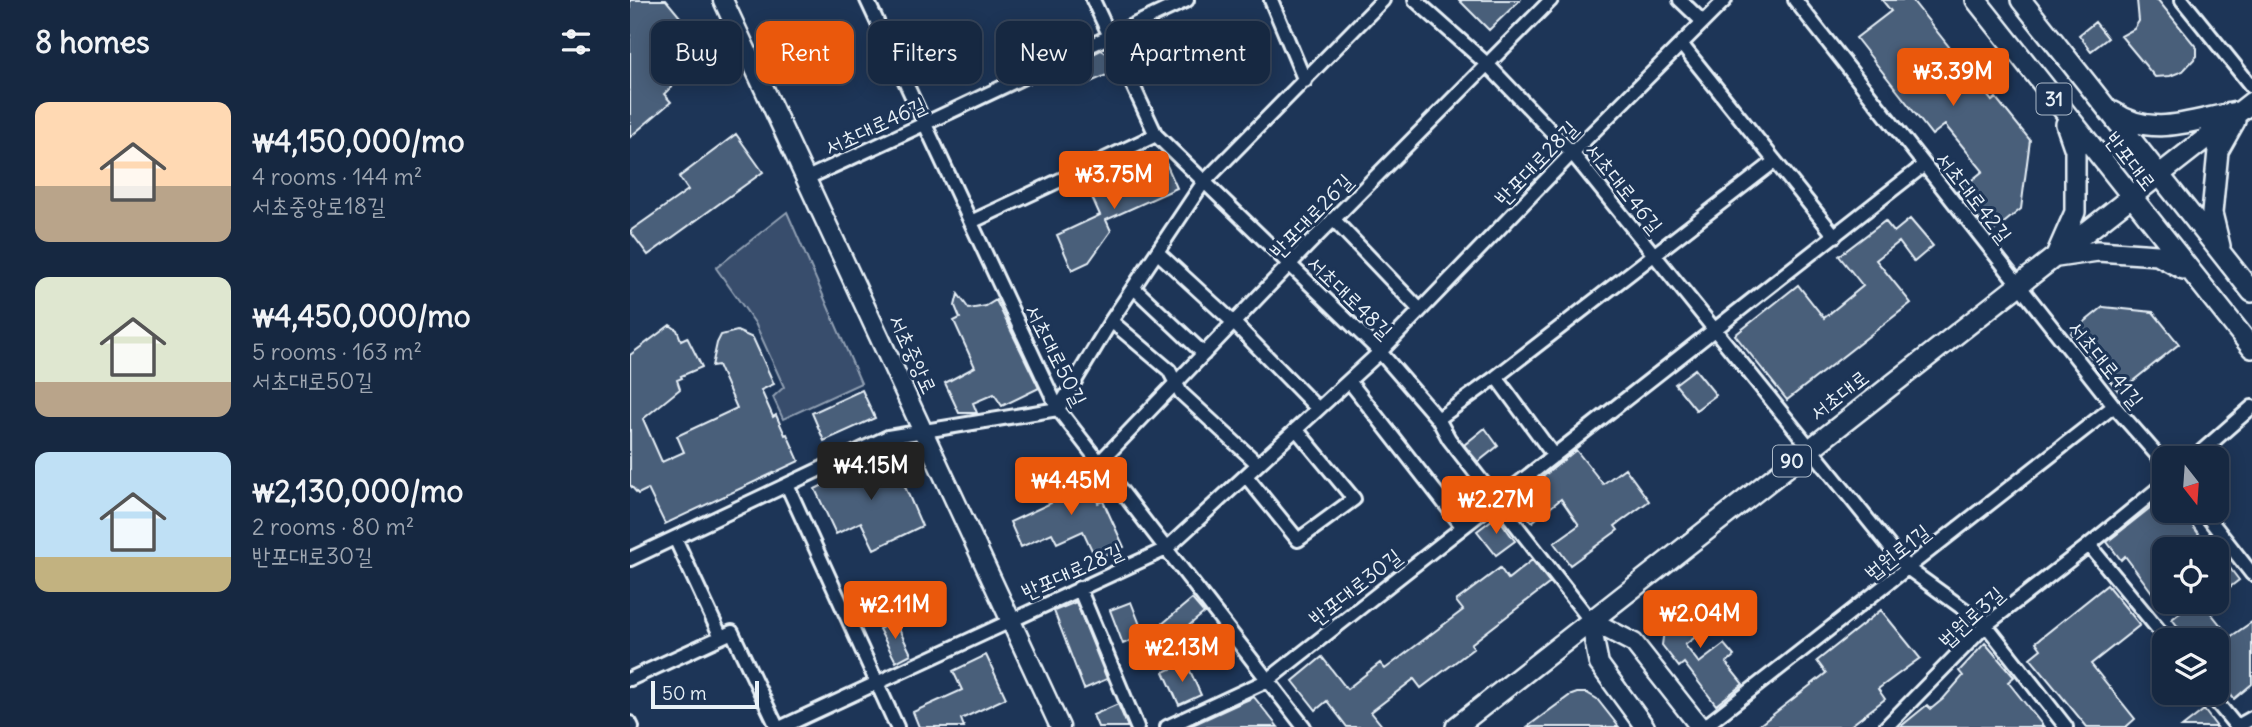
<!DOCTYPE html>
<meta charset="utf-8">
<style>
body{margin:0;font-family:Delius,"Poor Story",sans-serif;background:#1f3048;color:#f1f3f6;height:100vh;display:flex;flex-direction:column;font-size:26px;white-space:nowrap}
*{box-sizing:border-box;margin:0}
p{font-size:23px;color:#9ea6b1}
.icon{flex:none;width:38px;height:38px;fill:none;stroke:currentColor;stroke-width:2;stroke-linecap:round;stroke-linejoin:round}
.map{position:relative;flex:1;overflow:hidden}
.drawer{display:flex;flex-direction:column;background:#162841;width:630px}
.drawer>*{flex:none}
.banner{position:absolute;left:21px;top:21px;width:665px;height:63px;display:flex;gap:14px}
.needle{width:46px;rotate:163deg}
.controls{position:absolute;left:1522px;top:446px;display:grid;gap:14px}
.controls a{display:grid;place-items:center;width:77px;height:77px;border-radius:14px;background:#162841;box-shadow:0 4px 18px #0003,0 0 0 2px #35445a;font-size:35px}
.scale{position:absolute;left:21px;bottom:18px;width:108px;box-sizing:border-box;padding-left:7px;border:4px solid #e8f1f8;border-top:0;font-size:19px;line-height:24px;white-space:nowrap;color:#e8f1f8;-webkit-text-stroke:5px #1d3557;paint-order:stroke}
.price{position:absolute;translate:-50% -60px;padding:0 16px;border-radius:7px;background:#ea580c;color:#fff;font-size:23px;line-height:46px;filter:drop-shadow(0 2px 4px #0008)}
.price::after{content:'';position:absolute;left:50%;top:42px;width:21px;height:16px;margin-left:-10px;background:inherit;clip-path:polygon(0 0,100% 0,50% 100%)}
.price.current{background:#222;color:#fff}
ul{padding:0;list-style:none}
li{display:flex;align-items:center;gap:21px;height:175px;padding:0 35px}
li span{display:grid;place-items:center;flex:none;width:196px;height:140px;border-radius:14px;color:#555}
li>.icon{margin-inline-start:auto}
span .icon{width:84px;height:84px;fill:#fffc;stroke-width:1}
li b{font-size:30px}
h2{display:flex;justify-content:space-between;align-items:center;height:84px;padding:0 35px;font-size:30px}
.tag{padding:0 24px;border-radius:14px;background:#162841;box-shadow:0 4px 18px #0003,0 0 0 2px #35445a;font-size:24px;line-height:63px}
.tag.current{background:#ea580c;color:#fff}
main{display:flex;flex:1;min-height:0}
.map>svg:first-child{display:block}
.green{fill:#374d6c;stroke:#909fb2;stroke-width:2}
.building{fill:#495e7a;stroke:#e8f1f8;stroke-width:2}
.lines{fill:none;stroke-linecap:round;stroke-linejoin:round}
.street-casing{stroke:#e8f1f8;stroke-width:18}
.secondary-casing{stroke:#e8f1f8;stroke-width:23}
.primary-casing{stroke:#e8f1f8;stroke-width:24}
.street{stroke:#1d3557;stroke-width:12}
.secondary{stroke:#1d3557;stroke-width:18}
.primary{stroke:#1d3557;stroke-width:19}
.labels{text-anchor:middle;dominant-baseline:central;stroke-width:6;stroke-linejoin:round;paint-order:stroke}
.shield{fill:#1d3557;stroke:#abb9c8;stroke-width:2}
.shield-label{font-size:19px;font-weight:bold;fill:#e8f1f8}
.street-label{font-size:21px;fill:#e8f1f8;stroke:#1d3557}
</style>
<main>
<section class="drawer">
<h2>8 homes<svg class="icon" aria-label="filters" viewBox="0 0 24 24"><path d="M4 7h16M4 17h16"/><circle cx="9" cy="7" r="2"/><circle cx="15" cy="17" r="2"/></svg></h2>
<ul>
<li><span style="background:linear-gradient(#ffd9b3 60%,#b9a48a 0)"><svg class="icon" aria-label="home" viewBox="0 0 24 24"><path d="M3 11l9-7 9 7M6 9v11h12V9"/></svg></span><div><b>₩4,150,000/mo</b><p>4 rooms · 144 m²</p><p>서초중앙로18길</p></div></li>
<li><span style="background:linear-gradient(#dfe7d0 75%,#b9a48a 0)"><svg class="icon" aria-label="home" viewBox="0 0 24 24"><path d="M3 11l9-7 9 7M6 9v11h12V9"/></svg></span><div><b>₩4,450,000/mo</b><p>5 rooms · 163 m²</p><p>서초대로50길</p></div></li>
<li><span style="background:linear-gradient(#bfe0f5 75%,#c2b280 0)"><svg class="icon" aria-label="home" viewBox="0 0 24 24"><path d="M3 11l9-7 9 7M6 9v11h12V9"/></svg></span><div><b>₩2,130,000/mo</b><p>2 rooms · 80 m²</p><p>반포대로30길</p></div></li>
</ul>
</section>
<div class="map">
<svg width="1622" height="727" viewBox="0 0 1622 727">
<rect width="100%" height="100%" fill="#1d3557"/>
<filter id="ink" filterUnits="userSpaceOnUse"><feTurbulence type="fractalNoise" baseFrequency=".0143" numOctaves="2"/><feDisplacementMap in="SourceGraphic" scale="14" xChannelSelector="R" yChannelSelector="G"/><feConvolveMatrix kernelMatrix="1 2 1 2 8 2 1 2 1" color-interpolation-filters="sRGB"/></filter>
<g filter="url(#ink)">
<path class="green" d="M157,212L231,383L153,419L143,397L154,387L125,323L86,268Z"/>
<path class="building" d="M0,0H36L79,52L34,94L41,102L0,137Z
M829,0H890L859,30Z
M1252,0H1282L1362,101L1366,98L1400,140L1391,209L1360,234L1327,192L1353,171L1315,125L1302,135L1226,38L1261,11Z
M1507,0H1528L1567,48V56L1553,71L1540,76L1525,77L1491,36L1504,29L1509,21Z
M1465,22L1478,38L1461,51L1449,35Z
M471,50L478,54L486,71L456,84L447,62Z
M106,134L133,172L18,255L0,231L58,190L49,177Z
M535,161L547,188L476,220L481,231L459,262L442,270L427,235L470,215L461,195Z
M1280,219L1303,246L1284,262L1269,242L1246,260L1281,303L1157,400L1105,335L1168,285L1194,318L1233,286L1209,256L1255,221L1264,232Z
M328,294L339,309L356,306L366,300L409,388L372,406L364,394L343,403L347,413H329L315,383L345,367L324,321L330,318L325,306Z
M1473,307L1523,312L1549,344L1489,392L1441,333Z
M40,325L47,330L51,340L57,337L72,367L51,376L52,378L47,380L50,389L13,419L32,462L54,452L47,436L107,408L88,365L82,366L87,343L91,335L107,331L123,338L144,384L131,390L143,417L146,415L155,435L157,434L169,461L35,524L18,489L8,494L0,485V355Z
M1065,369L1086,395L1066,410L1045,384Z
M232,390L245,418L194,441L182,413Z
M855,428L868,446L848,462L834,445Z
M946,450L973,484L995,468L1019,501L985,526L988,530L940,565L924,543L949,525L931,499L902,522L884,500Z
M260,452L292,526L244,549L231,522L206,534L185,489Z
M453,468L468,503L473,501L494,547L466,559L453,531L427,543L422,533L391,547L380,522L421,503L414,486Z
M1535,496V511H1551L1581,550H1535V587L1524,595L1495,556L1491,560L1477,542Z
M867,516L885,541L866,555L847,531Z
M902,560L920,583L841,644L844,648L791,688L784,679L741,712L753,727H717L697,701L686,710L663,681L692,657L717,689L750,663L755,669L833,610L826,601L870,568L878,579Z
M1596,563L1609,580L1587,597V570Z
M1477,585L1510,625L1461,664L1505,719L1496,727H1457L1400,658L1411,649L1406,642Z
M1070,595L1089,619L1055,645L1069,663L1094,644L1104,656L1096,663L1113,684L1086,705L1054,663L1049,667L1032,645L1035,623Z
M562,599L574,613L532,648L520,634Z
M446,602L477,679L454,689L424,611Z
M501,602L514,635L493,644L480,610Z
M1564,602H1572L1600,637L1622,622V684L1604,699L1587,678V640H1558L1542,619Z
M1251,610L1290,658L1248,689L1255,699L1219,727H1127L1196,673L1187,661Z
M265,621L281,654L266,662L249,629Z
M1355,643L1384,677L1378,682L1414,727H1270L1297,705L1301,709L1313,699L1333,676L1329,671Z
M356,655L376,698L331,719L334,727H289L283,712L332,690L323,671Z
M556,662L571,695L549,705L534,672Z
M947,693H957L967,699L989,727H897L939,696Z
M624,697L648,727H558L608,704Z
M488,704L498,727H468L463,715Z
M1574,710L1587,727H1552Z"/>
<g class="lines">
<defs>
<path id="street" d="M237,0L428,409L674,727
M463,0L526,135L750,352L808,419L819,439L960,620
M641,0L675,81
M785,0L858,65L942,153L1277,568L1356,625L1436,727
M1050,0L1073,22
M1165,0L1484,406L1535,464
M1552,0L1622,87
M1051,44L1205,236
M177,178C304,121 430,59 557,0
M703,219L790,310
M341,222L526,135
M527,252L604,323L688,409
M504,288L574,354
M481,321L539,370L551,393L628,464
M866,377L924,456
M719,381L833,527
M808,419L866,377L1145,161
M1564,458L1622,407
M470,462L678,245L921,0
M616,476L668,540L724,499L666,429
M157,485L267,727
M1573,511L1622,574
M45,538L91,637
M1459,545L1537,640
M0,559L258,437L428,409L481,321L573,183L753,0
M449,588L507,727
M0,679L102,632L147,727
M1579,693L1607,727
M0,723L2,727
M152,727L536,549L750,352L942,153L1095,0
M537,727L638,680L1294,165
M1074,727L1484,406
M1256,727L1356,625L1459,545L1535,483
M1606,727L1622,718"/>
<path id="secondary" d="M93,0L430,727
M960,620L1004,643L1070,727
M960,620L969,664L1015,727"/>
<path id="primary" d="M1346,0L1622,348
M1391,0L1622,292
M1484,112C1522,139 1565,119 1606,112
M1590,246L1582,213L1588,151L1605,121
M1427,253L1445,212V150L1436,124
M1427,257L1468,251L1527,255L1553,269
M826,727L1622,102"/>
</defs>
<use href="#street" class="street-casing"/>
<use href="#secondary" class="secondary-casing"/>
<use href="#primary" class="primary-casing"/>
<use href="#street" class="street"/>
<use href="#secondary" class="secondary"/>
<use href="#primary" class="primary"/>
</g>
</g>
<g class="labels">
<g class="shield">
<rect x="1406.5" y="83.5" width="35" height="31" rx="5"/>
<rect x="1143" y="445.5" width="38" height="31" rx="5"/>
</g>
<g class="shield-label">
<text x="1424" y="99">31</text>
<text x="1162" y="461">90</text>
</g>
<g class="street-label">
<text transform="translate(245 126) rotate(-25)">서초대로46길</text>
<text transform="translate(1501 161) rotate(52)">반포대로</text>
<text transform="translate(906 163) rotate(-46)">반포대로28길</text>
<text transform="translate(994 188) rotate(51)">서초대로46길</text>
<text transform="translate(1344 197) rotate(52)">서초대로42길</text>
<text transform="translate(681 216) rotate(-46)">반포대로26길</text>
<text transform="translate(720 297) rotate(44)">서초대로48길</text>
<text transform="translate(283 354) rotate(65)">서초중앙로</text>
<text transform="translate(426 355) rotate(63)">서초대로50길</text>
<text transform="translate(1476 364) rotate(51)">서초대로41길</text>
<text transform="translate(1209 395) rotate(-38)">서초대로</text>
<text transform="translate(1267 552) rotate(-38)">법원로1길</text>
<text transform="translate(442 571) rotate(-24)">반포대로28길</text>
<text transform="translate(725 587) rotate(-38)">반포대로30길</text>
<text transform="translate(1341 617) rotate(-42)">법원로3길</text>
</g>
</g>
</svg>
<div class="controls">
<a><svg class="needle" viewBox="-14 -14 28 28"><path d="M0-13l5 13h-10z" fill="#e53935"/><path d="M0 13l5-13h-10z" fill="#9ea6b1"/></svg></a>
<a><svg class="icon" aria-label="locate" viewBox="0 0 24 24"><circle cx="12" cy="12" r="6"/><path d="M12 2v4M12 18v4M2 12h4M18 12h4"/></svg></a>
<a><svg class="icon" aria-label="layers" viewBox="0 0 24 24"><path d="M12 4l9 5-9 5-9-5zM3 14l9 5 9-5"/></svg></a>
</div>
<div class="scale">50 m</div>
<b class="price" style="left:1323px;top:108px">₩3.39M</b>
<b class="price" style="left:484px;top:211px">₩3.75M</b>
<b class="price current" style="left:241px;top:502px">₩4.15M</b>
<b class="price" style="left:441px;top:517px">₩4.45M</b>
<b class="price" style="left:866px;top:536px">₩2.27M</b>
<b class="price" style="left:265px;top:641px">₩2.11M</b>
<b class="price" style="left:1070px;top:650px">₩2.04M</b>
<b class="price" style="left:552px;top:684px">₩2.13M</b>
<div class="banner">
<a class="tag">Buy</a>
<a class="tag current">Rent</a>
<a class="tag">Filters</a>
<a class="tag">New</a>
<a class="tag">Apartment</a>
</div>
</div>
</main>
